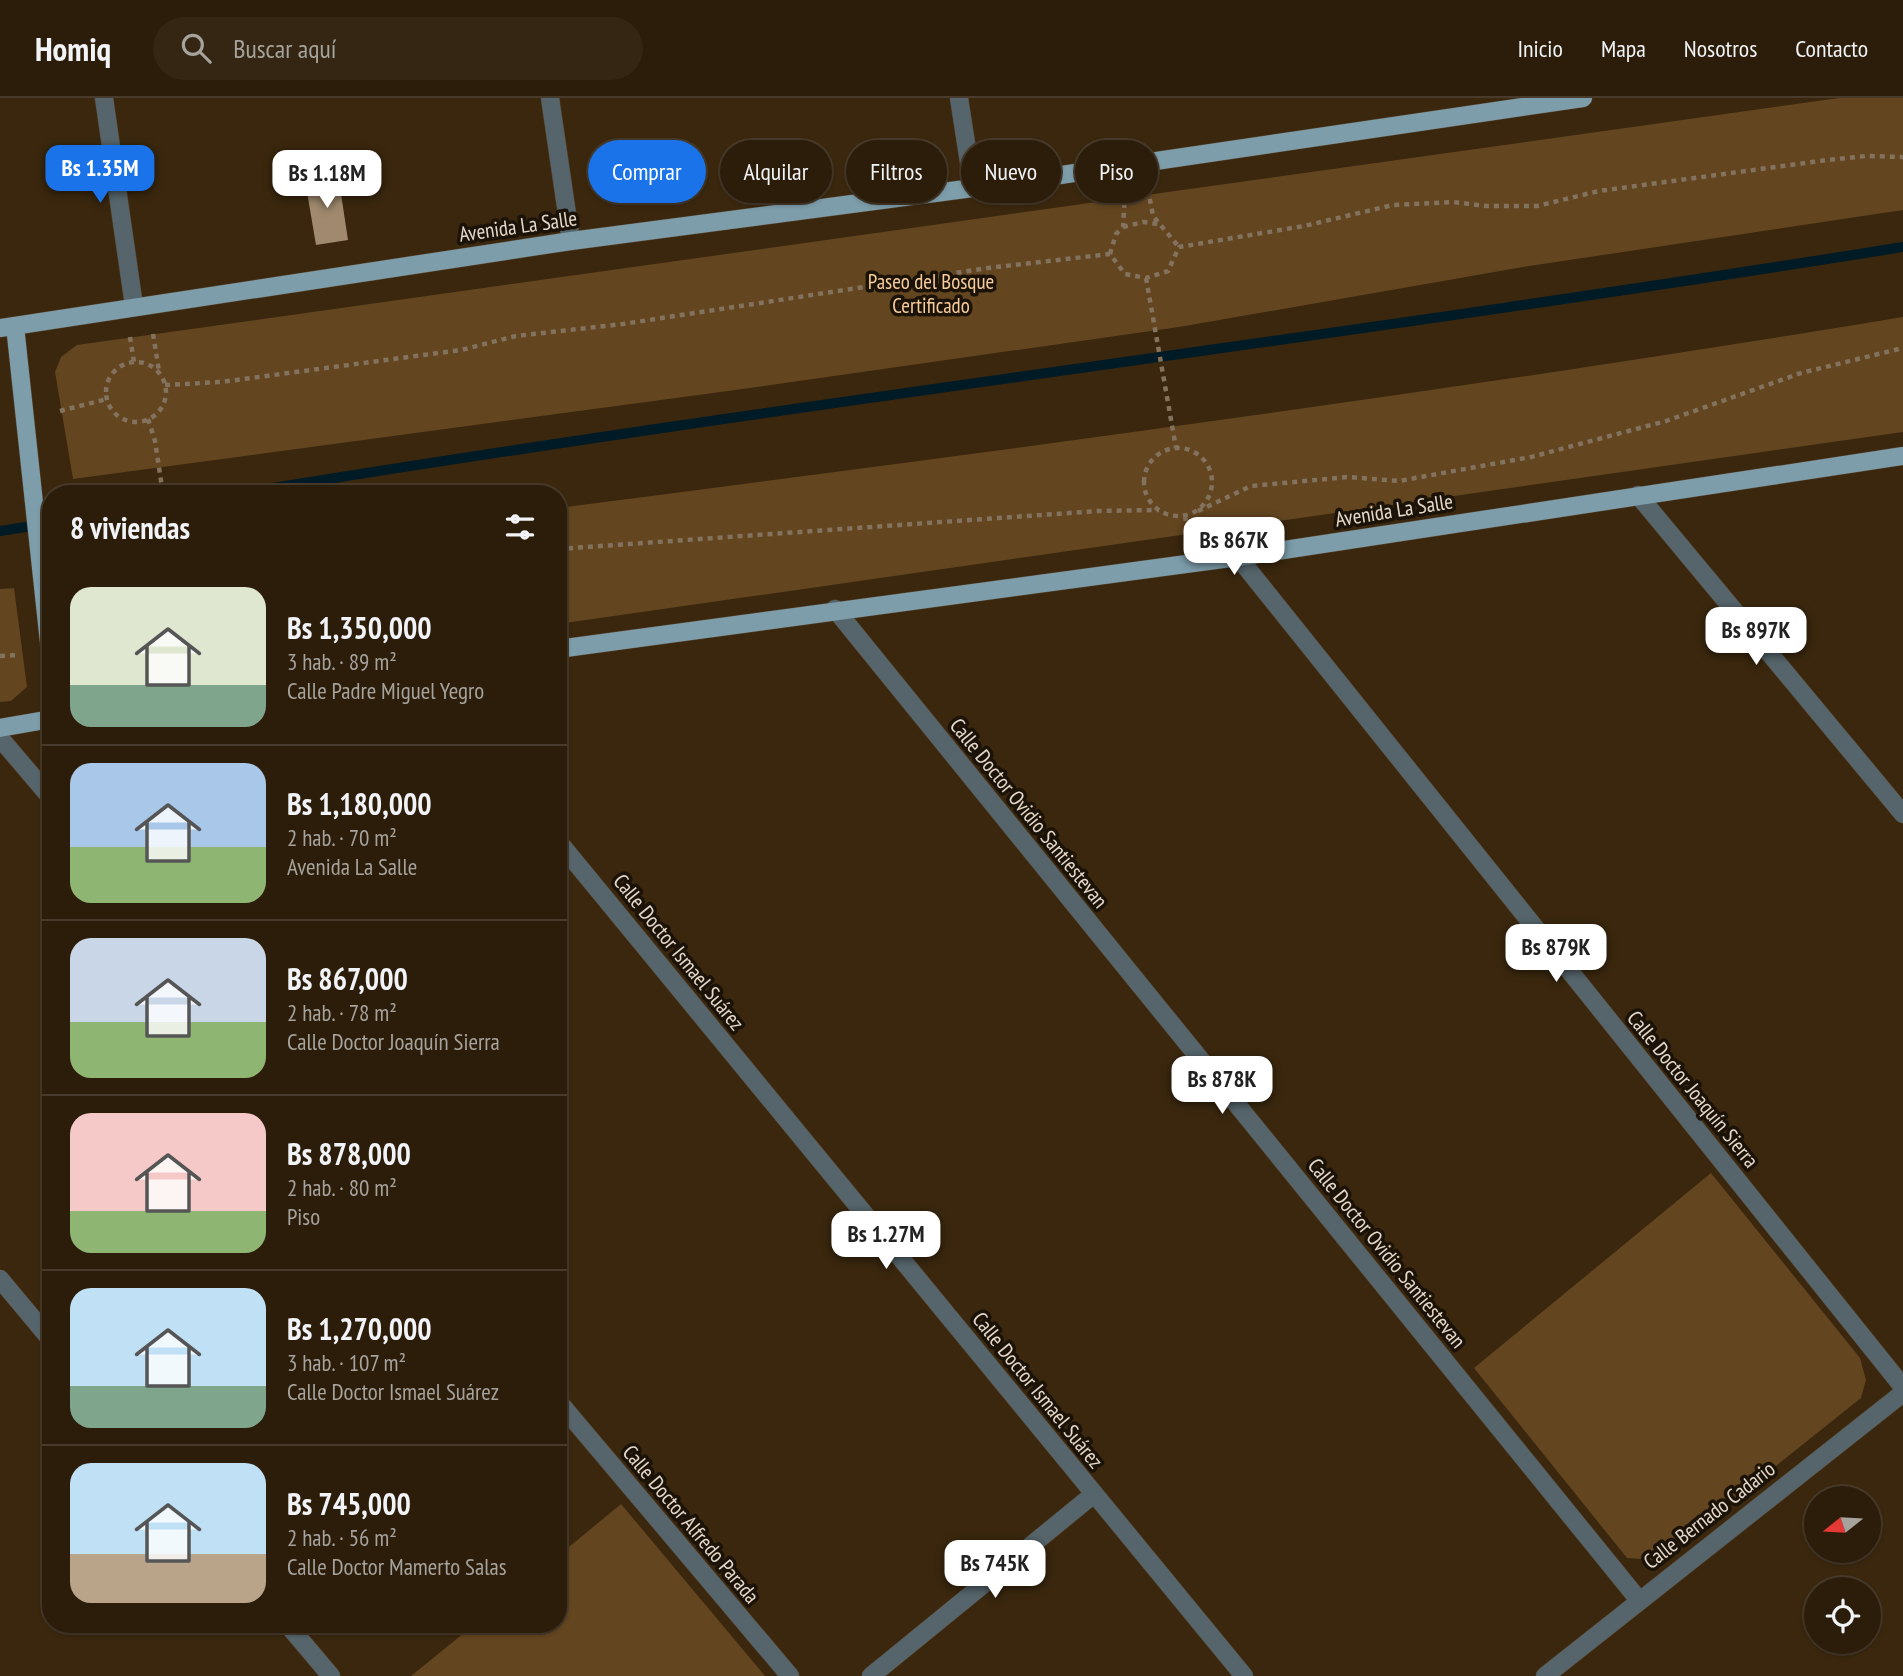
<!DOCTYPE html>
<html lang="es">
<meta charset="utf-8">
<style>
body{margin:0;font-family:"PT Sans Narrow",sans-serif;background:#342613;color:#f1f3f6;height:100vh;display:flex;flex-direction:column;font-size:26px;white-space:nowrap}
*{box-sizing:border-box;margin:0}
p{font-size:23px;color:#a6a29c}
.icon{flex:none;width:38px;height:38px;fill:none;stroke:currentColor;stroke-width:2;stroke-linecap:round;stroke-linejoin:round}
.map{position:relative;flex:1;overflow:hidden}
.sheet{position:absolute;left:42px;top:387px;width:525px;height:1148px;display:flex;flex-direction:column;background:#2c1d0a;border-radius:28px;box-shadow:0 2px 5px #0004,0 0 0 2px #483b2b}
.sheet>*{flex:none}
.guide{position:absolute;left:588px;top:42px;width:665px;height:63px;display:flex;gap:14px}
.needle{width:46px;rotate:252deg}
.controls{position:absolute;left:1804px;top:1388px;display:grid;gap:14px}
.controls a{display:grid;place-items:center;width:77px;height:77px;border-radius:50%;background:#2c1d0a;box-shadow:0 2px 5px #0004,0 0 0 2px #483b2b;font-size:35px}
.price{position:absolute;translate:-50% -60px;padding:0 16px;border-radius:14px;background:#fff;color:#222;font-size:23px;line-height:46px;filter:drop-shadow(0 2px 4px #0008)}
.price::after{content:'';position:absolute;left:50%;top:42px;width:21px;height:16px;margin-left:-10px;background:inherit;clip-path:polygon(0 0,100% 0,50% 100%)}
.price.current{background:#1a73e8;color:#fff}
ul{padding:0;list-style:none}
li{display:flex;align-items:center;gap:21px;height:175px;padding:0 28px}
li+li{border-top:2px solid #483b2b}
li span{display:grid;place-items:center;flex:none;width:196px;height:140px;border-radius:21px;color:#555}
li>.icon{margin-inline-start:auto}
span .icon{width:84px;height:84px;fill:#fffc;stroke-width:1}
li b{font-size:30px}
h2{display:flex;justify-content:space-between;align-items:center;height:84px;padding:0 28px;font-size:30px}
.chip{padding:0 24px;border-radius:32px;background:#2c1d0a;box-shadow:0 2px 5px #0004,0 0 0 2px #483b2b;font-size:24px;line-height:63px}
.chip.current{background:#1a73e8;color:#fff}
header{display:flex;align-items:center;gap:42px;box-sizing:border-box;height:98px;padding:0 35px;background:#2c1d0a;border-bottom:2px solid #483b2b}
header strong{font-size:33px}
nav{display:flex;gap:38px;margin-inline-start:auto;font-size:24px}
.search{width:490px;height:63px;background:#342613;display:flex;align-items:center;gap:18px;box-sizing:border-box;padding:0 24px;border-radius:38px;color:#a6a29c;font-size:26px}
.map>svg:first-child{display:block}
.green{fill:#634520}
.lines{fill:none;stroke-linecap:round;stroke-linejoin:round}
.stream{stroke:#001b26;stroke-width:10}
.building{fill:#a0896e}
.minor-casing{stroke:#56432c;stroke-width:19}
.major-casing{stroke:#56432c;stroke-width:19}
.path{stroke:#83725e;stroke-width:4.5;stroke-dasharray:5 5;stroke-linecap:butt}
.minor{stroke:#55656b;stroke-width:18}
.major{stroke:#7d9dab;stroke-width:18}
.labels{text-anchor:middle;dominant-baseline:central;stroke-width:7;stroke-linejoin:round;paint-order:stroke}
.street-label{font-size:21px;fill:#e6d9cb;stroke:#1b1208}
.park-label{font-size:21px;fill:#f8cd9b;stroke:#1b1208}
</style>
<header>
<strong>Homiq</strong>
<div class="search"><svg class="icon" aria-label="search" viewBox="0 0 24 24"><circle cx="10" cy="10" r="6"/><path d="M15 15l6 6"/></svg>Buscar aquí</div>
<nav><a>Inicio</a><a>Mapa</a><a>Nosotros</a><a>Contacto</a></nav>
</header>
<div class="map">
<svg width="1903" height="1578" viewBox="0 0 1903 1578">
<rect width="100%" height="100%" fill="#3a270e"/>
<path class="green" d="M1839,0H1903V112L1523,169L1179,229L728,293L73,381L55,274L61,259L77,247Z
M1903,219V334L558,526V410C1007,352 1456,293 1903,219Z
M14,490L27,589L11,603L0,604V491Z
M1711,1075L1860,1260L1866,1282L1861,1300L1658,1462L1627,1460L1474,1270Z
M621,1406L765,1578H411L475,1526H558V1458Z"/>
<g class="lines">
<path class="stream" d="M236,396C790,305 1348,238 1903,149
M0,433L51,425"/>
</g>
<path class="building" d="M338,76L348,142L316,147L305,82Z"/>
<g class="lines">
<defs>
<path id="minor" d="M104,0L134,208
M550,0L571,143
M959,0L973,90
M1638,397L1903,716
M1238,459L1903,1289
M835,511L1638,1501
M0,640L51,700
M558,743L1244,1578
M0,1181L51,1242
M558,1303L790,1578
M287,1526L331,1578
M871,1578L1094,1396
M1545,1578L1903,1295"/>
<path id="major" d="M15,228L51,563
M0,230L571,143L973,90L1583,0
M558,551L1238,459L1903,358
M0,630L51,621"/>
</defs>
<use href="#minor" class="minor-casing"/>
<use href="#major" class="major-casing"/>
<path class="path" d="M1148,91L1153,118L1179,149
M1123,129L1143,124L1158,126
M1110,156L1116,136L1123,129L1125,95
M1146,180L1176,350
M153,236L159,273
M130,239L134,264
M106 294a30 30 0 1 1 60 0a30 30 0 1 1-60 0Z
M165,287L221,284L461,252L516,238L623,226L988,170L1110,156L1125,176L1146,180L1168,173L1179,149L1304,128L1393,107L1453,104L1486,108H1537L1599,93L1827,62L1866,58L1903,59
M60,313L107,301
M148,321L155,343L163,396
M1144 384a34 34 0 1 1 68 0a34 34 0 1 1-68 0Z
M1198,413L1251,388L1348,379L1399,383L1531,359L1666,323L1801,275L1903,250
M1185,418L1189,440
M558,451L1098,413L1159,412
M0,558L20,557"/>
<use href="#minor" class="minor"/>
<use href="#major" class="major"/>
</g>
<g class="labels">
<g class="street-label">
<text transform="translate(518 128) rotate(-8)">Avenida La Salle</text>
<text transform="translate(1394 412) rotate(-9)">Avenida La Salle</text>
<text transform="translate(1029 715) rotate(51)">Calle Doctor Ovidio Santiestevan</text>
<text transform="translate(679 854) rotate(51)">Calle Doctor Ismael Suárez</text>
<text transform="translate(1693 991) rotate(51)">Calle Doctor Joaquín Sierra</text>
<text transform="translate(1387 1155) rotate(51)">Calle Doctor Ovidio Santiestevan</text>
<text transform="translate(1038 1292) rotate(51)">Calle Doctor Ismael Suárez</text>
<text transform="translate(1709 1417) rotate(-38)">Calle Bernado Cadario</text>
<text transform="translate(691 1426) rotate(50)">Calle Doctor Alfredo Parada</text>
</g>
<g class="park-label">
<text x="931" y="183">Paseo del Bosque<tspan x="931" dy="24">Certificado</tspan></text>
</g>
</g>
</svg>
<div class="controls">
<a><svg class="needle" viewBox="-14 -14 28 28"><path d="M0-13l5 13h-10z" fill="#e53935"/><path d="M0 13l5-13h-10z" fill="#a6a29c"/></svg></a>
<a><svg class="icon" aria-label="locate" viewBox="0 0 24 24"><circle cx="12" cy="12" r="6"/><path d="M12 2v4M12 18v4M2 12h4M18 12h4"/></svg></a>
</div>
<b class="price current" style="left:100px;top:107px">Bs 1.35M</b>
<b class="price" style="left:327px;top:112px">Bs 1.18M</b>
<b class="price" style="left:1234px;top:479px">Bs 867K</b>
<b class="price" style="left:1756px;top:569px">Bs 897K</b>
<b class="price" style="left:1556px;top:886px">Bs 879K</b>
<b class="price" style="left:1222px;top:1018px">Bs 878K</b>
<b class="price" style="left:886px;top:1173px">Bs 1.27M</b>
<b class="price" style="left:995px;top:1502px">Bs 745K</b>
<div class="guide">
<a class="chip current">Comprar</a>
<a class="chip">Alquilar</a>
<a class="chip">Filtros</a>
<a class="chip">Nuevo</a>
<a class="chip">Piso</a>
</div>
<section class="sheet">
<h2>8 viviendas<svg class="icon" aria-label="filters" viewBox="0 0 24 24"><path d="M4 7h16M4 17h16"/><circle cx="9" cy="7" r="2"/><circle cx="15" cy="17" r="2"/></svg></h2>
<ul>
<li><span style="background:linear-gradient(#dfe7d0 70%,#7fa58c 0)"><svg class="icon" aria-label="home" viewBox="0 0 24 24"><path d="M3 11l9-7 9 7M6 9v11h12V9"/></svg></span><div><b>Bs 1,350,000</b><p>3 hab. · 89 m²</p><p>Calle Padre Miguel Yegro</p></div></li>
<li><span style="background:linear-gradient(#a9c7e8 60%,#8fb573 0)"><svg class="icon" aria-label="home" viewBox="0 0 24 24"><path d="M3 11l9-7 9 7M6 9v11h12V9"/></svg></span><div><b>Bs 1,180,000</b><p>2 hab. · 70 m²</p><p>Avenida La Salle</p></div></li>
<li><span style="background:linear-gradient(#c9d6e8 60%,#8fb573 0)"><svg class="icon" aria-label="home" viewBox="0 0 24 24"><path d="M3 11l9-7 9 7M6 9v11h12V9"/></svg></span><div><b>Bs 867,000</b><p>2 hab. · 78 m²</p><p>Calle Doctor Joaquín Sierra</p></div></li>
<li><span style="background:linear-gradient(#f6c9c9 70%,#8fb573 0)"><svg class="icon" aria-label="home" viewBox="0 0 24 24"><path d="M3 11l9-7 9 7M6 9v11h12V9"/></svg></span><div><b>Bs 878,000</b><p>2 hab. · 80 m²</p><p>Piso</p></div></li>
<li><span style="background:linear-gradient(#bfe0f5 70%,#7fa58c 0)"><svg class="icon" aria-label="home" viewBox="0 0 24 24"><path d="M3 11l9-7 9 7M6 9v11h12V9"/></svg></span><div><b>Bs 1,270,000</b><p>3 hab. · 107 m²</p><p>Calle Doctor Ismael Suárez</p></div></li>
<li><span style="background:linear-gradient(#bfe0f5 65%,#b9a48a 0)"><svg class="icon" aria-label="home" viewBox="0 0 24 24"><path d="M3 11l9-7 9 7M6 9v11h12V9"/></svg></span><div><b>Bs 745,000</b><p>2 hab. · 56 m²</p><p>Calle Doctor Mamerto Salas</p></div></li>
</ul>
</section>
</div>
